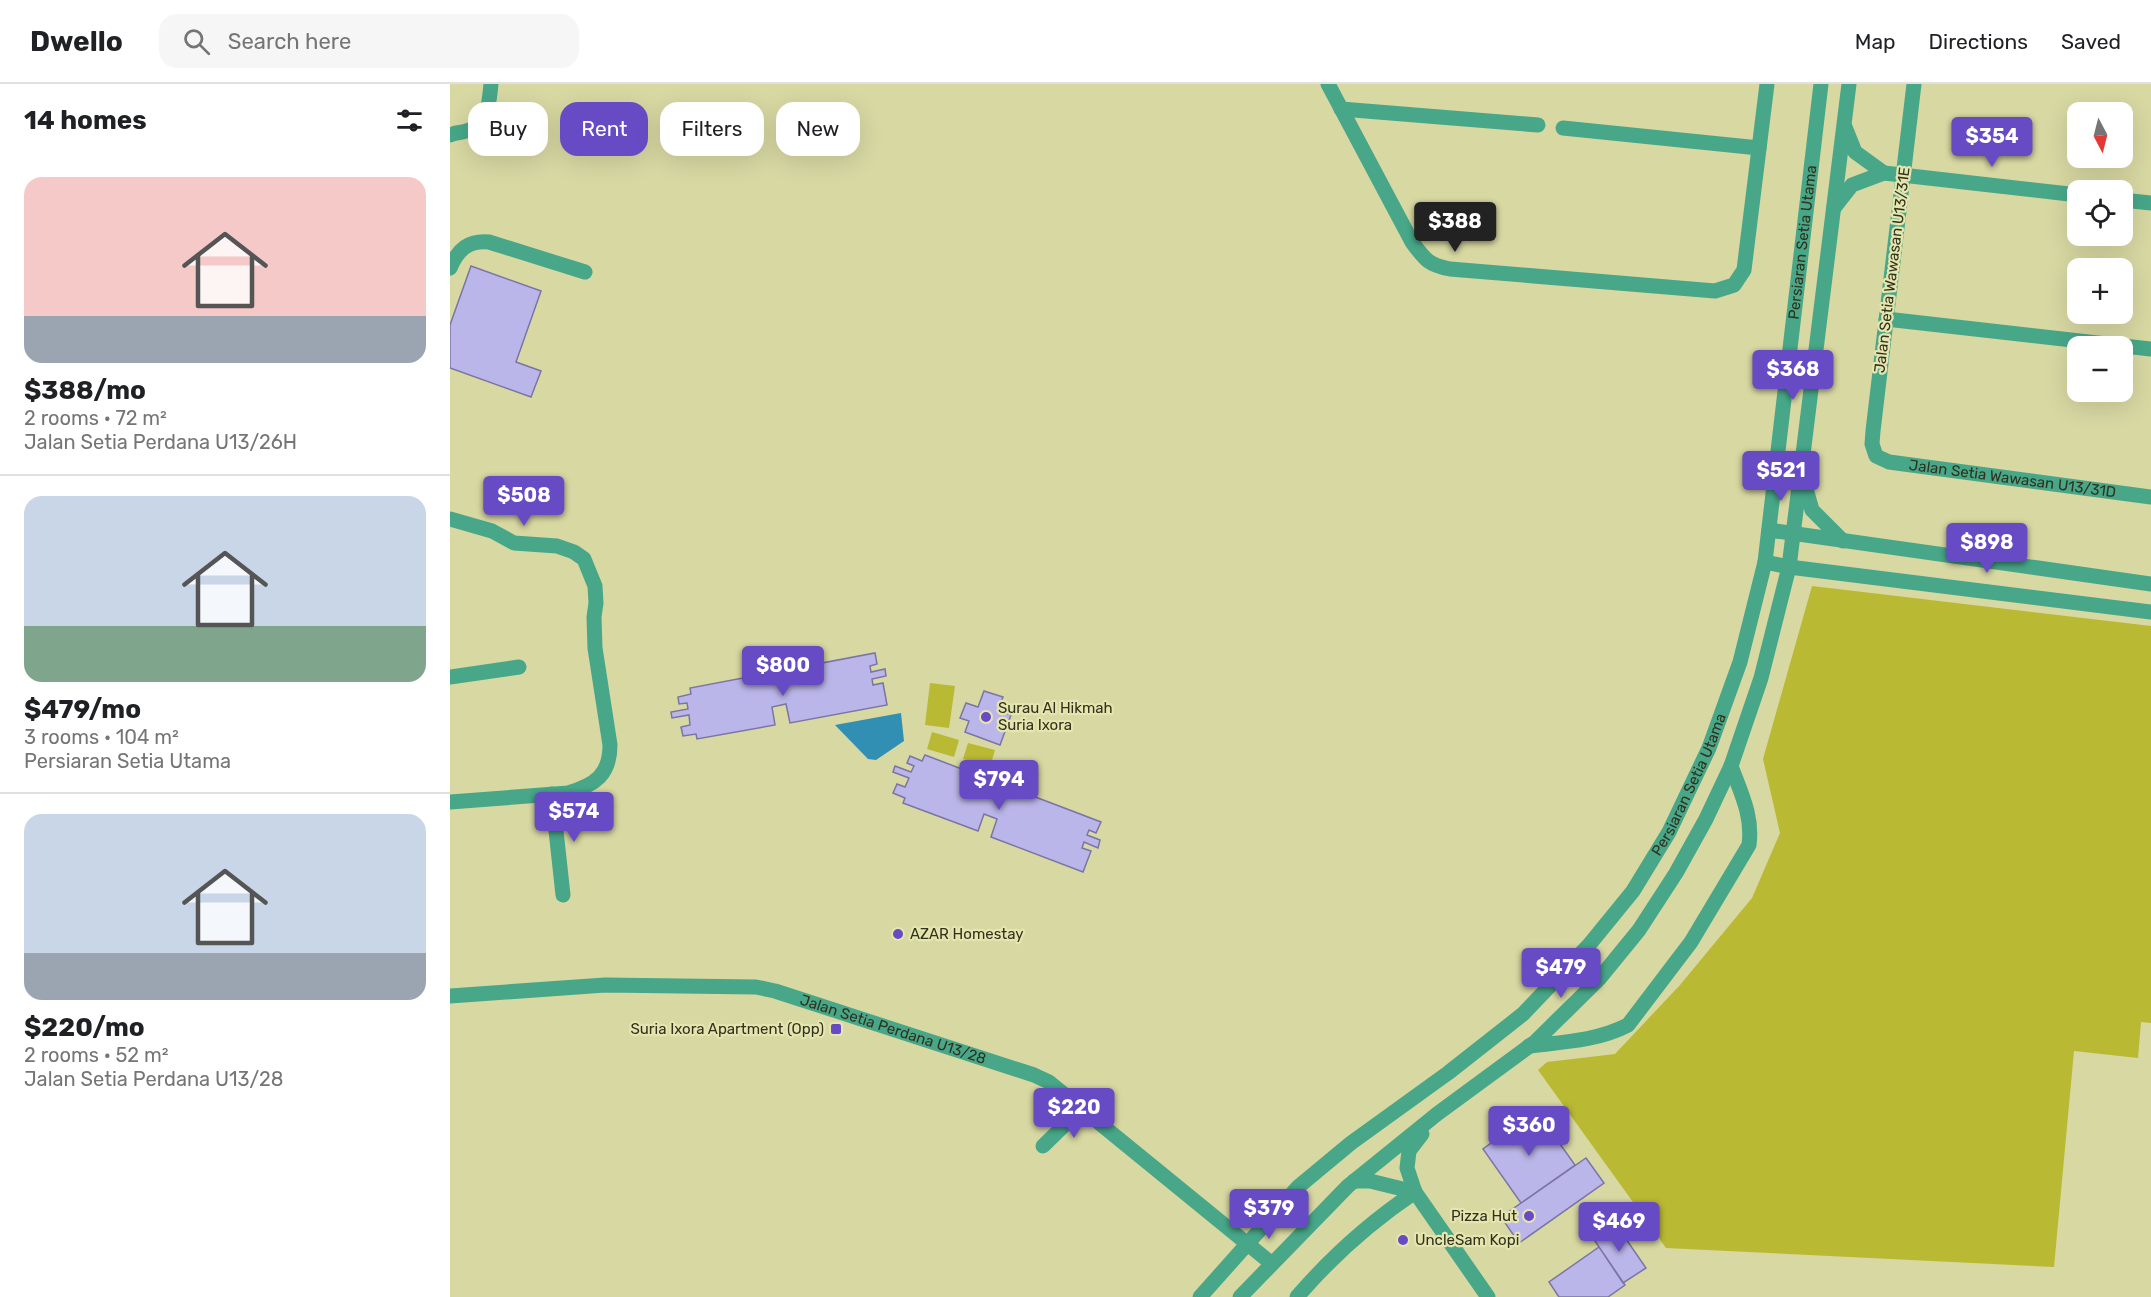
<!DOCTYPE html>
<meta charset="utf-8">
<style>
body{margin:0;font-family:Rubik,sans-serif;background:#f6f6f6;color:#202124;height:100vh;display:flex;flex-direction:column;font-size:22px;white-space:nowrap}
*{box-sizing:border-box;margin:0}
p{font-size:20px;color:#757577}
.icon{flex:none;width:33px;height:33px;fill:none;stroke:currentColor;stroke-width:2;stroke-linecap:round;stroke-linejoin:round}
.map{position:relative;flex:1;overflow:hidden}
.details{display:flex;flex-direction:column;background:#fff;width:450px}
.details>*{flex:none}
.guide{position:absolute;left:18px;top:18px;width:570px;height:54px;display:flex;gap:12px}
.needle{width:39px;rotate:173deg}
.tools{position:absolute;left:1617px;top:18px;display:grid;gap:12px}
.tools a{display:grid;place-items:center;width:66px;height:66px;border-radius:12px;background:#fff;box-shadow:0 6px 24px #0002;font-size:30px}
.price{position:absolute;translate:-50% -51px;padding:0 14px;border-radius:6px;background:#664bc4;color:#fff;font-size:20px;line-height:39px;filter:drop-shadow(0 2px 3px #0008)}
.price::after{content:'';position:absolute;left:50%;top:36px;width:18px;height:14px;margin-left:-9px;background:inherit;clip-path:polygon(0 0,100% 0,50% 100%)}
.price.active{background:#222;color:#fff}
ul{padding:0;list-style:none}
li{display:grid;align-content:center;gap:12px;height:318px;padding:0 24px}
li+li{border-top:2px solid #e0e0e0}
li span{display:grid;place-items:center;height:186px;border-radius:18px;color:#555}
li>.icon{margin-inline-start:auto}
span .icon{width:108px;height:108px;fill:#fffc;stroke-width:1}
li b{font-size:26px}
h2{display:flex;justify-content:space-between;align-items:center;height:72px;padding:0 24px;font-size:26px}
.chip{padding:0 21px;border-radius:18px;background:#fff;box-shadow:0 6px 24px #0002;font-size:21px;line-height:54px}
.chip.active{background:#664bc4;color:#fff}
header{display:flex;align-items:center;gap:36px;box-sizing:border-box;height:84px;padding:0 30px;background:#fff;border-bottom:2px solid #e0e0e0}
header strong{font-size:28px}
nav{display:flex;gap:33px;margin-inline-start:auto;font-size:21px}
.search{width:420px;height:54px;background:#f6f6f6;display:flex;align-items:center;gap:15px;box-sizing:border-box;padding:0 21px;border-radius:18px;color:#757577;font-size:22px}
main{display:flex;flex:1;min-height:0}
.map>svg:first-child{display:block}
.green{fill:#bab933}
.water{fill:#328fb4}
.building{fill:#bbb6e9;stroke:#7a75a4;stroke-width:1.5}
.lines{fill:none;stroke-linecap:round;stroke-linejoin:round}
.minor{stroke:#47a788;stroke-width:15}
.poi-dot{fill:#664bc4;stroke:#e4e5af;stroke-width:2}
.labels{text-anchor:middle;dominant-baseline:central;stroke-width:4.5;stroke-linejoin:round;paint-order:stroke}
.street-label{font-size:15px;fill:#31311c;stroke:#e4e5af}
.poi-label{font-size:15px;fill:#31311c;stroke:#e4e5af;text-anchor:start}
</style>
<header>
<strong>Dwello</strong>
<div class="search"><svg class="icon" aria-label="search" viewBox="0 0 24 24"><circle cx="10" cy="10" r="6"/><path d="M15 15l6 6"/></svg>Search here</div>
<nav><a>Map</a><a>Directions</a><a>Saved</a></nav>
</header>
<main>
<section class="details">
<h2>14 homes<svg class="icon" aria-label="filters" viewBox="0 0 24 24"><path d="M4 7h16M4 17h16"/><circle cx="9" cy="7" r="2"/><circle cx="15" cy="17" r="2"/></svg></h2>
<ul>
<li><span style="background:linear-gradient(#f6c9c9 75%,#9aa5b1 0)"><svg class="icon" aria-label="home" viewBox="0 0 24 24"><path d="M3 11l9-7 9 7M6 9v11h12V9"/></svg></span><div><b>$388/mo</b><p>2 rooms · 72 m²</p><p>Jalan Setia Perdana U13/26H</p></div></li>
<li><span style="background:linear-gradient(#c9d6e8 70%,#7fa58c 0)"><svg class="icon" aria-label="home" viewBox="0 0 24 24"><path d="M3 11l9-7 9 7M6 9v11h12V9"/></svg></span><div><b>$479/mo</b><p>3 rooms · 104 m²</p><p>Persiaran Setia Utama</p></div></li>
<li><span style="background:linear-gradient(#c9d6e8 75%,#9aa5b1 0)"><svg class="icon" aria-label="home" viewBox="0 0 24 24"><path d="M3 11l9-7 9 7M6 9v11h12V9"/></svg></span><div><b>$220/mo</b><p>2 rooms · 52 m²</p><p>Jalan Setia Perdana U13/28</p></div></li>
</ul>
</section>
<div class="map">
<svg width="1701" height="1213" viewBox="0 0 1701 1213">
<rect width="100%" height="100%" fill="#d7d8a2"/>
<path class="green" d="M1362,502L1701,542V939L1691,938L1688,974L1624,967L1604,1183L1216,1164L1088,986L1097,978L1165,970L1230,901L1302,814L1330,749L1313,675Z
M480,599L505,602L499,644L475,641Z
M482,648L509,656L504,673L477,665Z
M518,659L545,666L540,683L513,675Z"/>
<path class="water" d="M451,629L454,657L426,676L418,675L385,641Z"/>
<path class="building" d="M21,182L91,207L66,278L91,287L81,313L0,284V241Z
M425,569L427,580L420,582L421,588L435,585L436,592L422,595L423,601L433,599L437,621L340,639L336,620L322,623L325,641L247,655L246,650L233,652L231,643L240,641L239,631L222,634L221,628L238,625L237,619L229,620L228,613L241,610L240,604Z
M534,607L553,613L548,626L561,631L550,661L515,648L519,637L510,634L516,619L528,623Z
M475,671L651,738L646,749L639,746L637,751L650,756L648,764L634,758L632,764L641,767L633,788L541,753L547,735L534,730L528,747L453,719L455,714L443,709L447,700L455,703L459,694L443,688L445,682L461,688L464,682L457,679L460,672L472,677Z
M1086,1026L1125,1081L1071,1119L1033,1065Z
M1136,1074L1154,1099L1069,1159L1051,1133Z
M1165,1139L1196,1184L1173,1199L1143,1154Z
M1149,1163L1175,1201L1158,1213H1109L1099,1198Z"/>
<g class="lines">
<g class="minor">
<path d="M878,0L962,158C975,176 979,181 1000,185L1265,207L1284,201L1294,186L1317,0"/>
<path id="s1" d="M1464,0L1423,347L1422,360L1426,372L1439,378L1701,413"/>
<path d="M891,25L1088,41"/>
<path d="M1395,43L1405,68L1434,89"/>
<path d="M1113,44L1309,64"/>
<path d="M0,51C6,48 13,49 19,46C39,39 39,18 41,0"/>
<path d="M1672,116L1701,119"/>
<path d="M1384,124L1402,101L1434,89L1628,111"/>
<path d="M0,184C8,165 19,156 39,158L135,188"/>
<path d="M1436,235L1701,265"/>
<path d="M1353,394L1362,426L1393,457"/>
<path d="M0,435L42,447L64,459L107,462L124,468L134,475L145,502L146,519L144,533L145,564L160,661C160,691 145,701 118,709L0,718"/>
<path d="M1319,446L1701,500"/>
<path d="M1315,478L1339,483L1701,528"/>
<path d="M0,593L69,583"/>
<path d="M102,710L113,811"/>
<path id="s2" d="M0,912L155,901L306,903L325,907L584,991L599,998L821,1179"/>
<path d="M1079,962C1113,958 1147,957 1178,941L1241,858L1299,761C1303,732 1291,709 1281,682"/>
<path d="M972,1050L959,1067L957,1084L965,1108L1038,1213"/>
<path d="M593,1062L631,1025"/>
<path d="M904,1097H920L965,1108"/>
<path id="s3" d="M750,1213L848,1103L901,1059L998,989L1073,930L1139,861L1183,807L1219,748L1259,664L1290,578L1315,478L1371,0"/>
<path d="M790,1213L898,1102L987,1030L1085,958L1149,895L1189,846L1226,789L1256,735L1281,682L1311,594L1339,483L1399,0"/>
<path d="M847,1213C883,1171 919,1139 965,1108"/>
</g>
</g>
<g class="poi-dot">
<circle cx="536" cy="633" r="6"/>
<circle cx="448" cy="850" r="6"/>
<rect x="380" y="939" width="12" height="12" rx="3"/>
<circle cx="1079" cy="1132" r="6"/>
<circle cx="953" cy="1156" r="6"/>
</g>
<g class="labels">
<g class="street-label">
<text stroke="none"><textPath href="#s3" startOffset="1275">Persiaran Setia Utama</textPath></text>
<text transform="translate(1442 186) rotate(-83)">Jalan Setia Wawasan U13/31E</text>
<text stroke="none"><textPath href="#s1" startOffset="514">Jalan Setia Wawasan U13/31D</textPath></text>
<text stroke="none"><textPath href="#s3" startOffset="717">Persiaran Setia Utama</textPath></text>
<text stroke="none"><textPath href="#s2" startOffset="450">Jalan Setia Perdana U13/28</textPath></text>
</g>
<g class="poi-label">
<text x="548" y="624">Surau Al Hikmah<tspan x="548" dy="17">Suria Ixora</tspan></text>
<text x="460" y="850">AZAR Homestay</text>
<text x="374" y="945" text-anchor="end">Suria Ixora Apartment (Opp)</text>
<text x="1067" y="1132" text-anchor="end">Pizza Hut</text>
<text x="965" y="1156">UncleSam Kopi</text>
</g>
</g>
</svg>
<div class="tools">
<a><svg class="needle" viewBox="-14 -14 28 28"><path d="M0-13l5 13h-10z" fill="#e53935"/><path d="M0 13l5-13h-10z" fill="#757577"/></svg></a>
<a><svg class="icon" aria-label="locate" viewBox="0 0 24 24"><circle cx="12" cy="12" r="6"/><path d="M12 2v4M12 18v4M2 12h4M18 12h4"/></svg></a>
<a>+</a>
<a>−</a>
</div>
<b class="price" style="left:1542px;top:84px">$354</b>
<b class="price active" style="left:1005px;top:169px">$388</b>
<b class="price" style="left:1343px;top:317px">$368</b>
<b class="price" style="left:1331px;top:418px">$521</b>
<b class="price" style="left:74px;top:443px">$508</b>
<b class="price" style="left:1537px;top:490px">$898</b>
<b class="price" style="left:333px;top:613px">$800</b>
<b class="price" style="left:549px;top:727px">$794</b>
<b class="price" style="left:124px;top:759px">$574</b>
<b class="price" style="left:1111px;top:915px">$479</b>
<b class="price" style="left:624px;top:1055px">$220</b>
<b class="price" style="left:1079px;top:1073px">$360</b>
<b class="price" style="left:819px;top:1156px">$379</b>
<b class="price" style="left:1169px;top:1169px">$469</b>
<div class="guide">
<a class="chip">Buy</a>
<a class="chip active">Rent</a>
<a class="chip">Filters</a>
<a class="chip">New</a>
</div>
</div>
</main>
